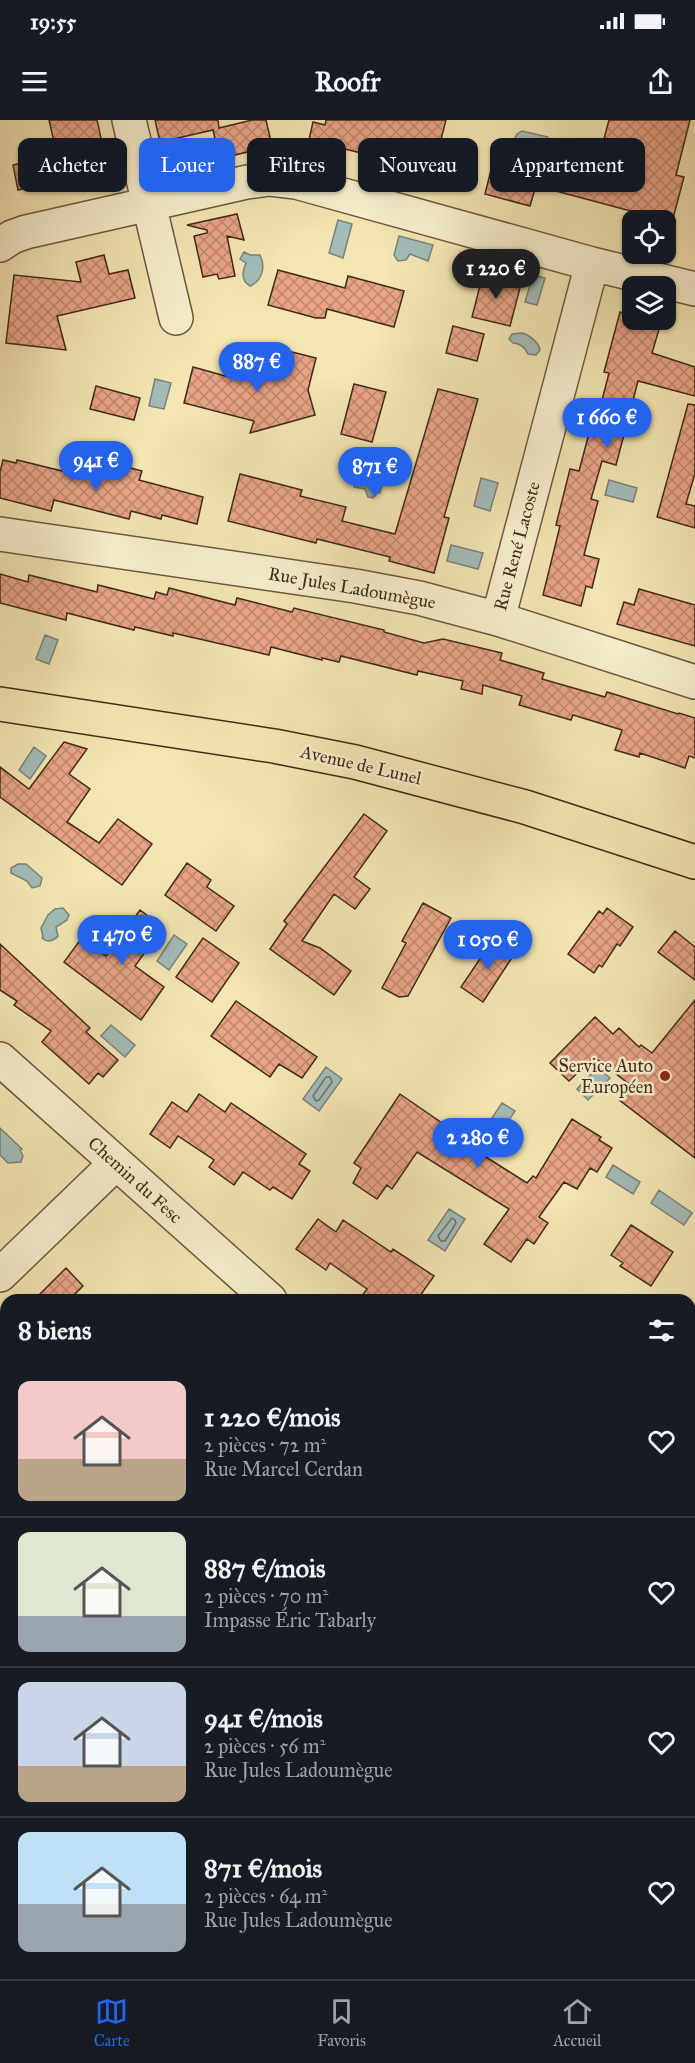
<!DOCTYPE html>
<html lang="fr">
<meta charset="utf-8">
<style>
body{margin:0;font-family:"IM FELL Great Primer",serif;background:#20242c;color:#f1f3f6;height:100vh;display:flex;flex-direction:column;font-size:22px;white-space:nowrap}
*{box-sizing:border-box;margin:0}
p{font-size:20px;color:#9ea1a6}
.icon{flex:none;width:33px;height:33px;fill:none;stroke:currentColor;stroke-width:2;stroke-linecap:round;stroke-linejoin:round}
.map{position:relative;flex:1;overflow:hidden}
.panel{position:absolute;left:0px;top:1174px;width:696px;height:686px;display:flex;flex-direction:column;background:#171b24;border-radius:18px 18px 0 0;box-shadow:0 2px 4px #0004}
.panel>*{flex:none}
.top-card{position:absolute;left:18px;top:18px;width:660px;height:54px;display:flex;gap:12px}
.controls{position:absolute;left:622px;top:90px;display:grid;gap:12px}
.controls a{display:grid;place-items:center;width:54px;height:54px;border-radius:12px;background:#171b24;box-shadow:0 2px 4px #0004;font-size:30px}
.price{position:absolute;translate:-50% -51px;padding:0 14px;border-radius:21px;background:#2563eb;color:#fff;font-size:20px;line-height:39px;filter:drop-shadow(0 2px 3px #0008)}
.price::after{content:'';position:absolute;left:50%;top:36px;width:18px;height:14px;margin-left:-9px;background:inherit;clip-path:polygon(0 0,100% 0,50% 100%)}
.price.current{background:#222;color:#fff}
ul{padding:0;list-style:none}
li{display:flex;align-items:center;gap:18px;height:150px;padding:0 18px}
li+li{border-top:2px solid #363941}
li span{display:grid;place-items:center;flex:none;width:168px;height:120px;border-radius:12px;color:#555}
li>.icon{margin-inline-start:auto}
span .icon{width:72px;height:72px;fill:#fffc;stroke-width:1}
li b{font-size:26px}
h2{display:flex;justify-content:space-between;align-items:center;height:72px;padding:0 18px;font-size:26px}
.pill{padding:0 21px;border-radius:12px;background:#171b24;box-shadow:0 2px 4px #0004;font-size:21px;line-height:54px}
.pill.current{background:#2563eb;color:#fff}
.status{display:flex;justify-content:space-between;align-items:center;height:42px;padding:0 30px;background:#171b24;direction:ltr}
.status svg{height:16px;fill:currentColor}
header{display:flex;justify-content:space-between;align-items:center;height:78px;padding:0 18px;background:#171b24;font-size:27px;font-weight:700}
.tabs{display:flex;justify-content:space-around;align-items:center;height:84px;border-top:2px solid #363941;background:#171b24;font-size:16px;color:#9ea1a6}
.tabs a{display:grid;justify-items:center;gap:3px}
.tabs .current{color:#2563eb}
.map>svg:first-child{display:block}
.water{fill:#a2bcb9;stroke:#7b8279;stroke-width:1.5}
.lines{fill:none;stroke-linecap:round;stroke-linejoin:round}
.shore{stroke:#717368;stroke-width:1.5}
.building{fill:url(#building-cross-hatch);stroke:#402a18;stroke-width:1.5}
.minor-casing{stroke:#6d593f;stroke-width:36}
.major-casing{stroke:#402a18;stroke-width:36}
.minor{stroke:#f7efce;stroke-width:33}
.major{stroke:#f3e6b3;stroke-width:33}
.poi-dot{fill:#8f2418;stroke:#f7efce;stroke-width:2}
.labels{text-anchor:middle;dominant-baseline:central;stroke-width:5;stroke-linejoin:round;paint-order:stroke}
.street-label{font-size:18px;fill:#402a18;stroke:#f7efce}
.poi-label{font-size:18px;fill:#402a18;stroke:#f7efce;text-anchor:end}
</style>
<div class="status"><b>19:55</b><svg viewBox="0 0 49 12"><path d="M0 12V9h3v3zM5 12V6h3v6zM10 12V3h3v9zM15 12V0h3v12zM26 1h20v11H26zM47 4h2v5h-2z"/></svg></div>
<header><svg class="icon" aria-label="menu" viewBox="0 0 24 24"><path d="M4 6h16M4 12h16M4 18h16"/></svg>Roofr<svg class="icon" aria-label="share" viewBox="0 0 24 24"><path d="M12 15V3M7 8l5-5 5 5M5 13v7h14v-7"/></svg></header>
<div class="map">
<svg width="695" height="1859" viewBox="0 0 695 1859">
<defs>
<pattern id="building-cross-hatch" width="8" height="8" patternUnits="userSpaceOnUse" patternTransform="scale(1.5)"><rect width="8" height="8" fill="#e9a487"/><path d="M0 0l8 8M0 8l8-8" fill="none" stroke="#be866d"/></pattern>
</defs>
<rect width="100%" height="100%" fill="#f3e6b3"/>
<filter id="stains"><feTurbulence type="fractalNoise" baseFrequency=".00333" numOctaves="4"/><feColorMatrix values="0 0 0 0 .2 0 0 0 0 .09 0 0 0 0 .02 0 0 0 .5 -.17"/></filter>
<radialGradient id="worn" r=".72"><stop offset=".6" stop-color="#630" stop-opacity="0"/><stop offset="1" stop-color="#630" stop-opacity=".3"/></radialGradient>
<path class="water" d="M522,11L548,17L544,33L520,26L515,18L517,14Z
M338,100L352,104L343,138L329,133Z
M399,116L433,125L428,141L410,134L406,140L398,141L394,135Z
M244,132L250,135H260C266,147 262,161 250,166C241,161 242,152 246,143L240,139Z
M533,155L545,158L537,185L525,182Z
M523,213C530,216 538,221 540,230L536,235L528,234C525,228 520,223 513,223L509,219L512,214Z
M155,259L171,263L164,289L149,286Z
M357,353L383,360L380,373L378,372L373,378L368,377L365,369L354,367Z
M481,358L498,363L490,391L474,386Z
M609,360L637,368L633,382L605,375Z
M451,425L483,433L478,449L447,441Z
M45,515L58,520L49,544L36,539Z
M34,627L46,636L30,659L19,650Z
M18,744H26L42,758L40,766L32,768L27,761L11,753V748Z
M63,788L69,795L67,800L56,807L58,816C54,821 47,823 42,818L43,817L41,808L48,795L55,789Z
M174,815L187,824L169,850L157,841Z
M111,905L135,925L125,937L101,916Z
M326,947L342,959L319,991L303,979Z
M598,947L610,958L588,980L577,969Z
M502,983L515,991L495,1021L482,1013Z
M0,1008L22,1029L20,1030L23,1036L21,1042L8,1043L0,1035Z
M613,1045L640,1062L633,1074L606,1057Z
M659,1070L692,1093L684,1105L651,1083Z
M449,1089L465,1099L445,1131L428,1120Z"/>
<g class="lines">
<path class="shore" d="M326,957H330L332,962L319,980L316,981L313,976Z
M452,1098L455,1100L456,1103L445,1121H441L438,1116Z"/>
</g>
<path class="building" d="M49,0H97L111,63L88,68L86,59L75,61L74,57L18,70L13,45L57,35Z
M155,0H218L219,8L252,0H266L272,26L235,35L233,27L218,31L213,10L160,22Z
M326,0H446L431,58L401,51L404,40L370,31L369,35L309,20L313,2L325,5Z
M609,0H690L676,55L684,57L672,102L537,66L540,52L530,86L485,74L493,42L515,48L516,42L541,48L547,20L600,34Z
M237,94L244,120L227,116L235,156L219,159L217,154L203,157L194,116L207,113V110L187,105Z
M104,135L109,154L128,150L135,178L57,196L66,230L6,223L14,155L81,162L76,142Z
M278,150L345,168L348,156L404,171L394,207L327,189L325,198H316L268,185Z
M483,154L521,164L510,206L472,197Z
M620,192L633,196V200H647L652,201L651,204L660,206L652,233L695,247V276L638,261L616,345L602,341L591,379L598,381L584,435L599,439L592,468L586,466L581,486L543,475L560,406L556,405L570,349L579,351L595,291L599,292L609,253L604,252Z
M453,206L484,214L477,241L446,233Z
M284,230L316,238L308,270L315,295L250,313L254,301L184,283L193,247L229,257L231,247L276,258Z
M354,264L386,272L372,322L341,314Z
M96,266L140,278L134,300L90,289Z
M438,269L478,279L444,397L449,398L434,453L389,441L390,437L317,419L316,423L228,401L240,354L302,370L300,376L346,387L342,401L395,414Z
M688,284L695,285V353L686,384L695,386V408L657,397Z
M3,340L16,343L17,340L99,360L104,341L142,351L139,360L203,377L197,404L162,395L161,399L131,391L129,399L54,380L51,391L0,378V352Z
M0,454L28,462L29,455L97,472L98,465L154,479L156,472L167,475L169,468L235,485L237,478L292,492L294,488L384,510V512L424,523L443,519L502,533L500,540L544,553L542,559L605,577L607,572L678,594L679,593L695,598V638L689,636L685,648L640,633L639,637L615,630L622,610L573,595L571,600L519,585L522,576L483,565L482,574L461,569L463,561L418,551L417,555L341,536L339,542L322,538V540L271,527L269,535L173,513V516L135,507L134,510L67,493L66,500L0,483Z
M639,469L695,485V526L617,504L624,482L634,485Z
M64,622L87,629L69,654L90,669L67,702L99,723L118,699L152,724L122,765L0,677V647L29,669Z
M364,694L387,711L354,757L370,769L355,789L334,774L302,821L320,828L351,851L334,875L270,829L287,804L284,801Z
M187,743L211,760L207,767L234,786L216,811L165,775Z
M423,783L451,798L408,876L399,877L382,868L406,823L402,821Z
M607,788L633,807L620,826L617,824L602,847L599,845L594,853L568,834L599,791L603,794Z
M140,790L163,807L135,846L164,867L141,900L64,842L81,819L106,836Z
M675,811L695,827V860L658,832Z
M203,818L239,843L212,882L176,857Z
M492,821L515,833L483,882L461,867Z
M0,824L90,908L86,912L118,940L103,957L98,953L89,964L42,922L51,911L14,885L17,881L0,870Z
M695,880V1038L618,979L629,964L594,937L569,961L550,943L595,897L613,914L619,908L639,927L641,925L652,933Z
M236,881L317,937L302,958L279,944L270,957L211,916Z
M199,974L225,992L231,983L306,1034L299,1044L310,1051L292,1079L273,1067L270,1070L243,1052L234,1065L209,1047L214,1040L178,1016L170,1028L150,1014L172,982L187,992Z
M400,974L480,1029L478,1032L527,1063L533,1056L536,1058L572,999L601,1017L599,1020L612,1028L597,1052L590,1048L577,1069L564,1062L539,1097L548,1103L534,1124L527,1119L511,1142L484,1124L509,1089L417,1032L392,1069L387,1065L377,1079L353,1063L361,1048L354,1043Z
M318,1099L336,1112L343,1100L391,1132L393,1129L434,1156L417,1180H359L367,1169L330,1143L326,1150L296,1129Z
M631,1105L673,1132L651,1166L620,1146L623,1143L611,1135Z
M66,1148L83,1166L69,1180H34Z"/>
<g class="lines">
<defs>
<path id="minor" d="M129,0L176,198
M0,125L12,117L26,112L247,62L270,59L296,62L592,144L695,169
M0,414L355,466L419,478L498,499L695,562
M498,499L592,144
M0,939L270,1180
M0,1155L116,1043
M690,1445L695,1437
M690,1578L695,1583
M690,1629L695,1623
M0,1746L6,1752
M494,1859L498,1854"/>
<path id="major" d="M0,584L274,626L355,642L525,687L695,742"/>
</defs>
<use href="#minor" class="minor-casing"/>
<use href="#major" class="major-casing"/>
<use href="#minor" class="minor"/>
<use href="#major" class="major"/>
</g>
<circle class="poi-dot" cx="665" cy="956" r="6"/>
<g class="labels">
<g class="street-label">
<text transform="translate(517 426) rotate(-75)">Rue René Lacoste</text>
<text transform="translate(352 468) rotate(10)">Rue Jules Ladoumègue</text>
<text transform="translate(361 645) rotate(13)">Avenue de Lunel</text>
<text transform="translate(135 1060) rotate(42)">Chemin du Fesc</text>
</g>
<g class="poi-label">
<text x="653" y="946">Service Auto<tspan x="653" dy="21">Européen</tspan></text>
</g>
</g>
<rect width="100%" height="100%" filter="url(#stains)"/>
<rect width="100%" height="100%" fill="url(#worn)"/>
</svg>
<div class="controls">
<a><svg class="icon" aria-label="locate" viewBox="0 0 24 24"><circle cx="12" cy="12" r="6"/><path d="M12 2v4M12 18v4M2 12h4M18 12h4"/></svg></a>
<a><svg class="icon" aria-label="layers" viewBox="0 0 24 24"><path d="M12 4l9 5-9 5-9-5zM3 14l9 5 9-5"/></svg></a>
</div>
<b class="price current" style="left:496px;top:180px">1 220 €</b>
<b class="price" style="left:257px;top:273px">887 €</b>
<b class="price" style="left:607px;top:329px">1 660 €</b>
<b class="price" style="left:96px;top:372px">941 €</b>
<b class="price" style="left:375px;top:378px">871 €</b>
<b class="price" style="left:122px;top:846px">1 470 €</b>
<b class="price" style="left:488px;top:851px">1 050 €</b>
<b class="price" style="left:478px;top:1049px">2 280 €</b>
<div class="top-card">
<a class="pill">Acheter</a>
<a class="pill current">Louer</a>
<a class="pill">Filtres</a>
<a class="pill">Nouveau</a>
<a class="pill">Appartement</a>
</div>
<section class="panel">
<h2>8 biens<svg class="icon" aria-label="filters" viewBox="0 0 24 24"><path d="M4 7h16M4 17h16"/><circle cx="9" cy="7" r="2"/><circle cx="15" cy="17" r="2"/></svg></h2>
<ul>
<li><span style="background:linear-gradient(#f6c9c9 65%,#b9a48a 0)"><svg class="icon" aria-label="home" viewBox="0 0 24 24"><path d="M3 11l9-7 9 7M6 9v11h12V9"/></svg></span><div><b>1 220 €/mois</b><p>2 pièces · 72 m²</p><p>Rue Marcel Cerdan</p></div><svg class="icon" aria-label="heart" viewBox="0 0 24 24"><path d="M12 20l-8-8c-3-5 5-10 8-4 3-6 11-1 8 4z"/></svg></li>
<li><span style="background:linear-gradient(#dfe7d0 70%,#9aa5b1 0)"><svg class="icon" aria-label="home" viewBox="0 0 24 24"><path d="M3 11l9-7 9 7M6 9v11h12V9"/></svg></span><div><b>887 €/mois</b><p>2 pièces · 70 m²</p><p>Impasse Éric Tabarly</p></div><svg class="icon" aria-label="heart" viewBox="0 0 24 24"><path d="M12 20l-8-8c-3-5 5-10 8-4 3-6 11-1 8 4z"/></svg></li>
<li><span style="background:linear-gradient(#c9d6e8 70%,#b9a48a 0)"><svg class="icon" aria-label="home" viewBox="0 0 24 24"><path d="M3 11l9-7 9 7M6 9v11h12V9"/></svg></span><div><b>941 €/mois</b><p>2 pièces · 56 m²</p><p>Rue Jules Ladoumègue</p></div><svg class="icon" aria-label="heart" viewBox="0 0 24 24"><path d="M12 20l-8-8c-3-5 5-10 8-4 3-6 11-1 8 4z"/></svg></li>
<li><span style="background:linear-gradient(#bfe0f5 60%,#9aa5b1 0)"><svg class="icon" aria-label="home" viewBox="0 0 24 24"><path d="M3 11l9-7 9 7M6 9v11h12V9"/></svg></span><div><b>871 €/mois</b><p>2 pièces · 64 m²</p><p>Rue Jules Ladoumègue</p></div><svg class="icon" aria-label="heart" viewBox="0 0 24 24"><path d="M12 20l-8-8c-3-5 5-10 8-4 3-6 11-1 8 4z"/></svg></li>
</ul>
</section>
</div>
<nav class="tabs">
<a class="current"><svg class="icon" aria-label="map" viewBox="0 0 24 24"><path d="M3 6l6-2 6 2 6-2v14l-6 2-6-2-6 2zM9 4v14M15 6v14"/></svg>Carte</a>
<a><svg class="icon" aria-label="saved" viewBox="0 0 24 24"><path d="M7 4h10v16l-5-4-5 4z"/></svg>Favoris</a>
<a><svg class="icon" aria-label="home" viewBox="0 0 24 24"><path d="M3 11l9-7 9 7M6 9v11h12V9"/></svg>Accueil</a>
</nav>
